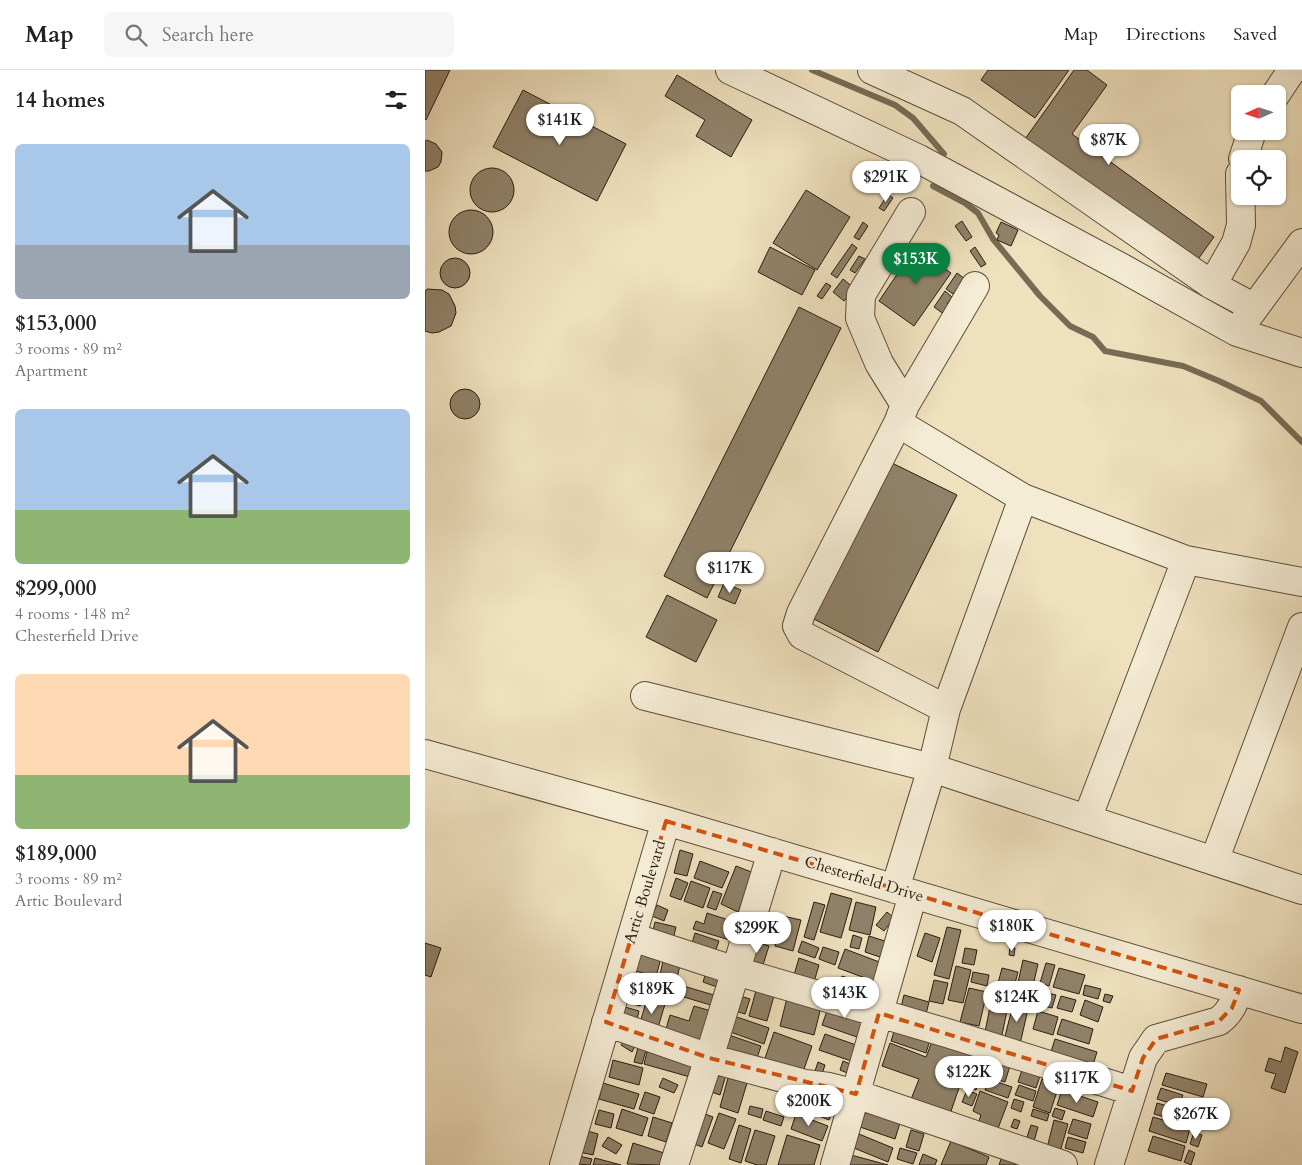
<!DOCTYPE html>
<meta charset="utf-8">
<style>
body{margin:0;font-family:Cardo,serif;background:#f6f6f6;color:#222;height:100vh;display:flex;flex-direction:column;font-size:19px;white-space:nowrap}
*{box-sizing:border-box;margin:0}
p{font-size:16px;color:#767676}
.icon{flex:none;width:28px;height:28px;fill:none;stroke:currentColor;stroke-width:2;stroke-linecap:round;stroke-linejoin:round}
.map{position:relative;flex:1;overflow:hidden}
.side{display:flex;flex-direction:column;background:#fff;width:425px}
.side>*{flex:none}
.needle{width:32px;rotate:267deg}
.tools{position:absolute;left:806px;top:15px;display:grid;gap:10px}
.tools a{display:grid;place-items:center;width:55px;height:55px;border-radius:8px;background:#fff;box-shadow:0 1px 4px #0004;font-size:25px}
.price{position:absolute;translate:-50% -42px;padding:0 11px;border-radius:18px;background:#fff;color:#222;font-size:16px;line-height:32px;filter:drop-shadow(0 1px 2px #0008)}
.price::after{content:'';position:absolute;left:50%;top:30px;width:15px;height:11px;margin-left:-8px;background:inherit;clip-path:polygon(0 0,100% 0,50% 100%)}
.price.active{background:#0b8043;color:#fff}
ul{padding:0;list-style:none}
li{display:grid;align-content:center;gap:10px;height:265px;padding:0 15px}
li span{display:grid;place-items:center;height:155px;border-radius:8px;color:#555}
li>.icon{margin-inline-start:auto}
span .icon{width:90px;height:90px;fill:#fffc;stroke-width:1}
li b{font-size:21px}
h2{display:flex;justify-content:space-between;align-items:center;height:60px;padding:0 15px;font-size:21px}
header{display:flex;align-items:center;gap:30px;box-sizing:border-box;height:70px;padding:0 25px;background:#fff;border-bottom:1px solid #e0e0e0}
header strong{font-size:24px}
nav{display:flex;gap:28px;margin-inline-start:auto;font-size:18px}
.search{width:350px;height:45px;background:#f6f6f6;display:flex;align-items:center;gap:12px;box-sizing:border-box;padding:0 18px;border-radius:8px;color:#767676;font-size:19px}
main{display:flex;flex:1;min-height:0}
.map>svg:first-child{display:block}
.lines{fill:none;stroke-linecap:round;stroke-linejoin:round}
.stream{stroke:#786a55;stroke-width:6}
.building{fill:#90826a;stroke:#2a1c10}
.minor-casing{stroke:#5b4d3c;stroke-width:30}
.minor{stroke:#f5ecd5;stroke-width:28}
.marked{fill:none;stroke:#d5530c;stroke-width:4;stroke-dasharray:10 6;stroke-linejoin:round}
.labels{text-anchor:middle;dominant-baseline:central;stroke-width:4.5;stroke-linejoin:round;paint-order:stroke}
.street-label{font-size:16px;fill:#2a1c10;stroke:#f5ecd5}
</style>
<header>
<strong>Map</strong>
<div class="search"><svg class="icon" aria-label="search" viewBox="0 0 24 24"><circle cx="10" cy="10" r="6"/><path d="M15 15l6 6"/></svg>Search here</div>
<nav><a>Map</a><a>Directions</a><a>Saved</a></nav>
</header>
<main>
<section class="side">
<h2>14 homes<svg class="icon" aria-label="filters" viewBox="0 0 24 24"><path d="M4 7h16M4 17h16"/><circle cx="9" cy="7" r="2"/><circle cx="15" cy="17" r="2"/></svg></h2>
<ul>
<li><span style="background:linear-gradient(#a9c7e8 65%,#9aa5b1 0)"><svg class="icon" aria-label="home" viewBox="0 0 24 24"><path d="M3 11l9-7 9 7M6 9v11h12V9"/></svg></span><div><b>$153,000</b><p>3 rooms · 89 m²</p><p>Apartment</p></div></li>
<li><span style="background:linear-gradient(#a9c7e8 65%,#8fb573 0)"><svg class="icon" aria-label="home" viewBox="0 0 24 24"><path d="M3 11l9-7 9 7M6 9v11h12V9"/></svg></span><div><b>$299,000</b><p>4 rooms · 148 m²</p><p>Chesterfield Drive</p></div></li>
<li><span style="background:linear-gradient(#ffd9b3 65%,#8fb573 0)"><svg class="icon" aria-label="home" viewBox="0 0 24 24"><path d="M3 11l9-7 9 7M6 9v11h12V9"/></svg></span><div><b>$189,000</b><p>3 rooms · 89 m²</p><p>Artic Boulevard</p></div></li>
</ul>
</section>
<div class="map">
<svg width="877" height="1095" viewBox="0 0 877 1095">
<rect width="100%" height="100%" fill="#efe1be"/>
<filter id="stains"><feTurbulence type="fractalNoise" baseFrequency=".004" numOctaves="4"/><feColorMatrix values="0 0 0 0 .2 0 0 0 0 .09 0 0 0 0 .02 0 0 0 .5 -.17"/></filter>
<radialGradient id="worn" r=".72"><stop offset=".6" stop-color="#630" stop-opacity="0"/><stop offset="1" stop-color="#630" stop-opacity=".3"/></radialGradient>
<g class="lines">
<path class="stream" d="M387,0L470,35L488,48L519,84
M508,116L540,133L553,143L568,169L615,226L645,256L668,267L680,281L758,296L794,311L836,331L877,372"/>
</g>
<path class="building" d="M0,0H25L1,50L0,49Z
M563,0H644L610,48L556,10Z
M649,0H662L682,15L647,64L789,167L771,192L600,69Z
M252,5L327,50L306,87L271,66L280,50L240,26Z
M98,20L201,74L172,131L68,77Z
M2,70L11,74L17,82L16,92L13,97L4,101H0V71Z
M45 120a22 22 0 1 1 44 0a22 22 0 1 1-44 0Z
M381,120L425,147L392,200L348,173Z
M463,124L468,128L459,141L454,138Z
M24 162a22 22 0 1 1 44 0a22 22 0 1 1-44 0Z
M537,151L547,167L541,171L530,156Z
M438,152L443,156L434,170L429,167Z
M576,152L593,160L586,176L572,170L574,165L571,163Z
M478,172L486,177L477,191L470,186Z
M427,174L432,178L412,208L406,204Z
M501,174L518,187L513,194L526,203L489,256L454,231L490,178L496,182Z
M345,177L390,200L377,225L333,202Z
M550,177L561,194L556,197L545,181Z
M434,186L440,189L430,203L425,200Z
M15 203a15 15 0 1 1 30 0a15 15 0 1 1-30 0Z
M532,203L540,209L528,224L521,219Z
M418,209L429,218L419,231L408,222Z
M401,213L406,216L397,229L392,226Z
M2,219L17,220L24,224L30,236L31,243L26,256L14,262L7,263L0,261V221Z
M520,221L527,227L522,234L529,239L523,247L509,237Z
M374,237L416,258L282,528L239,506Z
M25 334a15 15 0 1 1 30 0a15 15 0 1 1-30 0Z
M465,392L532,425L453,582L387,548Z
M299,513L316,520L310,534L293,527Z
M242,525L292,550L271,592L221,567Z
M255,780L268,784L262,806L249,803Z
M275,791L304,802L297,818L269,808Z
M311,796L329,803L313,842L296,834Z
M251,808L263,813L256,830L245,826Z
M266,811L285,818L278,838L259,831Z
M288,821L297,824L291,840L282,837Z
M406,823L427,829L416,868L395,862Z
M389,832L400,835L389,870L379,867Z
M431,832L451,837L445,865L424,860Z
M232,835L243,840L239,851L227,846Z
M462,842L469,848L459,861L451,855Z
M282,843L313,853L308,871L268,859L271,851L279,854Z
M358,846L376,850L368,881L350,876Z
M230,852L251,857L247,874L226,869Z
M522,857L536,860L524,909L509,905Z
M270,863L294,871L288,888L265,880Z
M500,863L515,868L507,892L492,886Z
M428,865L437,868L434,879L425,877Z
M444,866L463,872L458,888L440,882Z
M326,870L344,876L337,898L319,892Z
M377,871L394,878L390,888L373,882Z
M0,873L16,878L6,907L0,905Z
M398,877L414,882L410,895L394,889Z
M585,877L590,878L589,886L584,885Z
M218,878L237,884L231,907L211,901Z
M540,878L552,880L549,895L537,893Z
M420,879L457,893L451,912L413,898Z
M374,888L394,895L389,912L369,905Z
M598,890L613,894L605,929L590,926Z
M238,891L255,895L251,913L234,909Z
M621,893L630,895L624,916L615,913Z
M531,896L546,900L538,933L523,930Z
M577,898L593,902L587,925L571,921Z
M634,898L660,905L654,924L628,917Z
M282,899L304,907L300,920L278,912Z
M548,902L564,905L562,916L546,912Z
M417,906L453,918L447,934L411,922Z
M229,909L250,917L248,925L226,918Z
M509,910L523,913L518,934L504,931Z
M255,915L292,926L289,936L252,925Z
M660,915L676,919L673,929L658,925Z
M332,917L350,922L342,951L324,946Z
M544,918L562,922L554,956L535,952Z
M203,919L219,925L215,936L199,931Z
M614,921L631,925L627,938L610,934Z
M680,924L688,926L685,933L678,931Z
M312,925L325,929L320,944L307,940Z
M479,925L504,932L500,948L475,941Z
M636,926L651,930L647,942L632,938Z
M567,927L584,931L577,965L560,962Z
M362,928L396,937L389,965L355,956Z
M222,929L240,934L232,961L214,956Z
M406,930L444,943L435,968L397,955Z
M660,930L678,937L673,952L655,945Z
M589,931L604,935L595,974L579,970Z
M269,936L293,943L282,979L239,966L245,945L264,951Z
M200,937L214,941L210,958L195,954Z
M613,941L633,947L628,965L608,959Z
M303,944L344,958L339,974L297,959Z
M637,949L668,959L664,974L632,964Z
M471,955L506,967L501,983L466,971Z
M349,962L387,976L377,1005L339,991Z
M298,963L336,976L331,991L293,979Z
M400,964L434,976L429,992L394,980Z
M201,968L211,974L207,982L196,975Z
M508,969L546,983L524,1047L485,1032L494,1009L457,996L465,973L501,987Z
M630,969L672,982L666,1001L624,988Z
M214,974L222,977L217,994L209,992Z
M224,974L270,987L265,1007L219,994Z
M860,977L873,982L860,1023L846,1018L851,1004L840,1001L844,988L856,992Z
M550,985L585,996L580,1012L545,1001Z
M188,990L218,998L214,1015L184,1007Z
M418,991L430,996L427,1005L415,1000Z
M393,992L400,995L395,1010L388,1007Z
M284,1000L301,1005L295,1025L278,1019Z
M597,1000L615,1006L611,1018L593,1012Z
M741,1003L782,1014L778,1027L737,1015Z
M542,1007L554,1010L551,1020L539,1016Z
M238,1008L253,1015L249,1023L234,1017Z
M303,1008L322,1013L313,1043L295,1037Z
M563,1009L587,1017L583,1028L560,1020Z
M617,1009L634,1015L625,1043L608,1037Z
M178,1013L214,1024L209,1039L174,1029Z
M594,1015L611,1021L608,1031L590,1025Z
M736,1018L758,1025L754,1036L732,1029Z
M542,1020L552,1024L547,1036L537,1032Z
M637,1020L673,1032L668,1047L632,1035Z
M555,1021L583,1032L572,1061L553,1054L556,1045L548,1041Z
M220,1022L235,1027L229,1044L214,1039Z
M378,1023L410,1036L404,1050L372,1037Z
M760,1028L779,1033L772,1058L753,1053Z
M358,1029L368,1031L365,1040L356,1037Z
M589,1029L599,1032L596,1042L586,1038Z
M732,1033L753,1039L750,1050L729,1044Z
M325,1036L338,1039L336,1048L323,1044Z
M630,1038L640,1041L637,1050L627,1046Z
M197,1039L223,1048L217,1066L191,1058Z
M608,1039L624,1044L622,1051L606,1046Z
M174,1040L189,1044L186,1058L170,1054Z
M341,1041L359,1047L356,1056L338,1050Z
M440,1041L475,1053L470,1069L435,1057Z
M275,1042L288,1047L277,1077L264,1072Z
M294,1043L311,1049L299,1079L283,1073Z
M371,1044L403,1056L397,1071L366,1059Z
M228,1047L247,1053L241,1072L223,1066Z
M728,1047L765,1058L761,1073L724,1061Z
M589,1049L595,1051L592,1059L586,1057Z
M648,1049L666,1054L662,1069L643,1063Z
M629,1050L643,1054L635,1082L622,1078Z
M314,1055L326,1059L316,1093L304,1089Z
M606,1055L613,1057L608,1075L600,1073Z
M159,1060L173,1064L168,1085L154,1082Z
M330,1060L350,1066L341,1095H332L320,1091Z
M486,1060L499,1064L494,1081L481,1077Z
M769,1062L777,1065L773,1077L765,1074Z
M434,1064L468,1078L463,1092L429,1078Z
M362,1065L395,1075L389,1095H353Z
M728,1066L760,1076L756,1091L723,1081Z
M183,1067L197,1075L191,1084L177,1076Z
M643,1067L661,1072L658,1083L640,1078Z
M526,1071L564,1087L561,1095H516Z
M208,1073L239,1083L236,1095L202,1094Z
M475,1078L492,1083L488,1094L472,1089Z
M764,1080L770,1083L766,1095L759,1092Z
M578,1083L597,1095H574Z
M498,1084L512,1090L510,1095H494Z
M426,1085L463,1095H424Z
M154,1086L167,1089L165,1095L152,1094Z
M170,1088L196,1095H168Z"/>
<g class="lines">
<defs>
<path id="minor" d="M305,0L494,89L699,199L812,262L877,283
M447,0L537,41L787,215L828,237
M851,24L867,0
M818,89L827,61
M787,215L811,173L816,155L815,104
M550,216L480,335L473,353L598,428L761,490L877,512
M819,252L877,173
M480,335L454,293L435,248L436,225L486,142
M473,353L376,543L372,556L377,565L521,639
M220,626L507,698L877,820
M0,684L241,751L877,939
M662,749L761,490
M789,791L877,557
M470,819L507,698L521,639L598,428
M207,867L311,901L522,963L707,1021
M181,952L284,988L380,1014L404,1017L431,1024L638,1095
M139,1095L241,751
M249,1095L284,988L347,782
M410,1095L488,824
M684,1095L718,988L731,969L794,951C805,943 809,933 814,920"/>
</defs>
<use href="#minor" class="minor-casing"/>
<use href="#minor" class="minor"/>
</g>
<path class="marked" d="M241,751L814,920L807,938L794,951L731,969L718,988L707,1021L454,943L431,1024L284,988L181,952Z"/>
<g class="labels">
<g class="street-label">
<text transform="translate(439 809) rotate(17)">Chesterfield Drive</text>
<text transform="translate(220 822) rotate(-73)">Artic Boulevard</text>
</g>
</g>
<rect width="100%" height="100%" filter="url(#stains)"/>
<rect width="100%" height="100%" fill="url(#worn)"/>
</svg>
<div class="tools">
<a><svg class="needle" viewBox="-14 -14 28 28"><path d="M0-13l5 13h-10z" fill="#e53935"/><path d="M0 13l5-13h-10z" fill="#767676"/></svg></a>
<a><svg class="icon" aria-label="locate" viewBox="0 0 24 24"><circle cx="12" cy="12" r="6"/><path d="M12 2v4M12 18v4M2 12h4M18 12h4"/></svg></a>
</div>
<b class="price" style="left:135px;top:76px">$141K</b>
<b class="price" style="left:684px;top:96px">$87K</b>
<b class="price" style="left:461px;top:133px">$291K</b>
<b class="price active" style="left:491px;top:215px">$153K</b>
<b class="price" style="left:305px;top:524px">$117K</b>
<b class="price" style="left:587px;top:882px">$180K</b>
<b class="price" style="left:332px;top:884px">$299K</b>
<b class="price" style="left:227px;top:945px">$189K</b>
<b class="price" style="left:420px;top:949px">$143K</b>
<b class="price" style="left:592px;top:953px">$124K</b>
<b class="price" style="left:544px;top:1028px">$122K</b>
<b class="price" style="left:652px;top:1034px">$117K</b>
<b class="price" style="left:384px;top:1057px">$200K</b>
<b class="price" style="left:771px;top:1070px">$267K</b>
</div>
</main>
